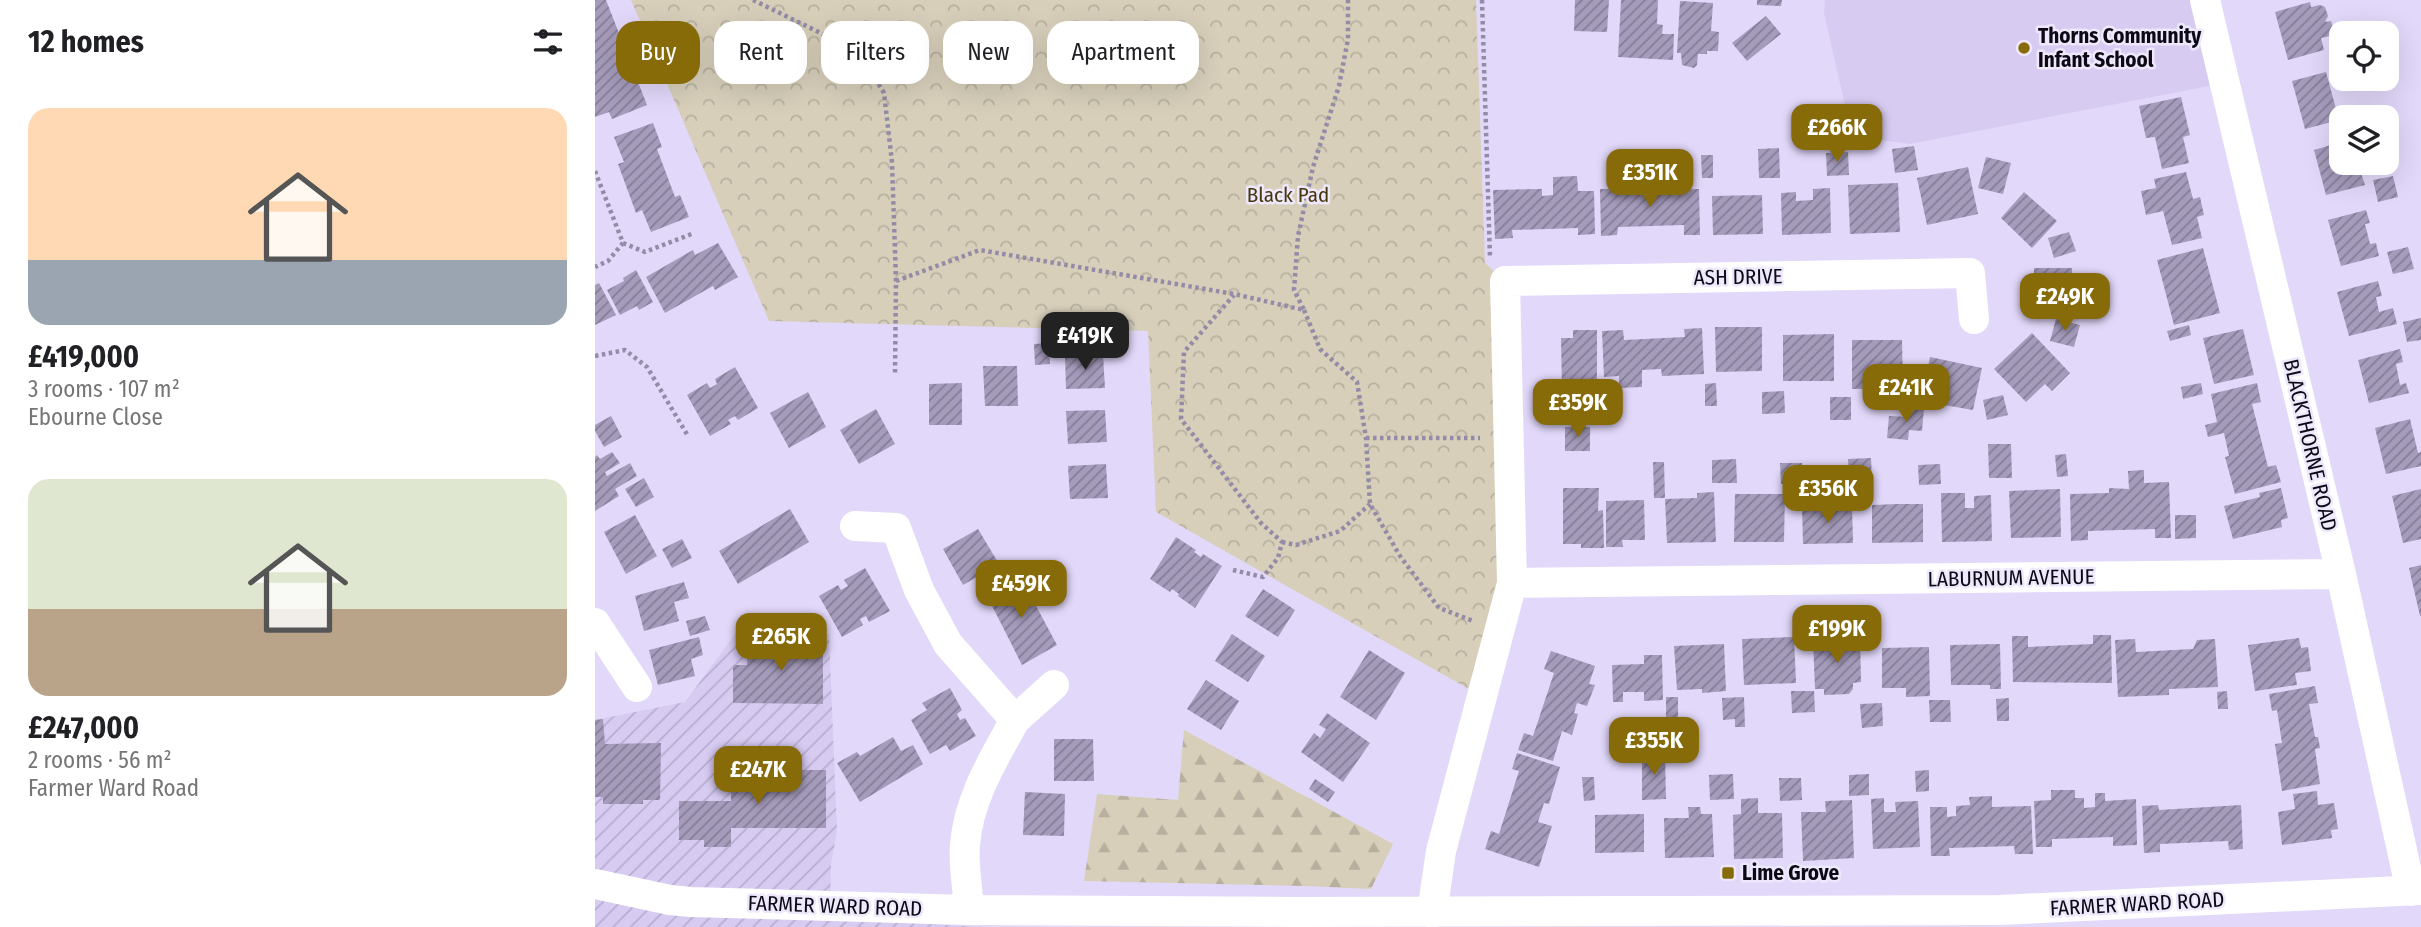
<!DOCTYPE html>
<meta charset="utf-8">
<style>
body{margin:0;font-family:"Fira Sans Condensed",sans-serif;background:#f6f6f6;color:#202124;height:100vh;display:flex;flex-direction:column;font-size:26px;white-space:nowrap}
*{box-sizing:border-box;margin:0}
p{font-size:23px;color:#757577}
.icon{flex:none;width:38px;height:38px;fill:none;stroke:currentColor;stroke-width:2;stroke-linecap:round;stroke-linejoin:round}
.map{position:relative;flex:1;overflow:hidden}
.side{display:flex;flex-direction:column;background:#fff;width:595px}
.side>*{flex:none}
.hud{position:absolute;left:21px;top:21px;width:665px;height:63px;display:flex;gap:14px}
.controls{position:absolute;left:1734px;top:21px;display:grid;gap:14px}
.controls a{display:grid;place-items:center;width:70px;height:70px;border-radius:14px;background:#fff;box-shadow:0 7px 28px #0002;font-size:35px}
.price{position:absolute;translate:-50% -60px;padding:0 16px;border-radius:14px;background:#886b09;color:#fff;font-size:23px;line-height:46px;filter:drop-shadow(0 2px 4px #0008)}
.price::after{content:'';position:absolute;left:50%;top:42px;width:21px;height:16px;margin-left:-10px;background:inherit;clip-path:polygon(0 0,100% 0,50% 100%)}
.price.selected{background:#222;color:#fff}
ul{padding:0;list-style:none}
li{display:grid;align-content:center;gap:14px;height:371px;padding:0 28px}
li span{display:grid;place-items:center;height:217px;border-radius:21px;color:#555}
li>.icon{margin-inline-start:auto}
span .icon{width:126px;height:126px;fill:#fffc;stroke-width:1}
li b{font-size:30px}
h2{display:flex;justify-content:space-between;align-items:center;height:84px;padding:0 28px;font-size:30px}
.tag{padding:0 24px;border-radius:21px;background:#fff;box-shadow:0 7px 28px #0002;font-size:24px;line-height:63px}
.tag.selected{background:#886b09;color:#fff}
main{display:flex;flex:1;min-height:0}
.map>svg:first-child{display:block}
.built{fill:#d7cbf2}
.industrial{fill:url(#industrial-furrows)}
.forest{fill:url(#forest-firs)}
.park{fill:url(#park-crowns)}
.building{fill:url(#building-hatch)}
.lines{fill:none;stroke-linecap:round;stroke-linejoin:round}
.path{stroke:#948ca6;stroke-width:4.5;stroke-dasharray:3.5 3.5;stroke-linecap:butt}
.minor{stroke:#fff;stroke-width:30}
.poi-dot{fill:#886b09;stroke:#eee8fc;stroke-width:2.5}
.labels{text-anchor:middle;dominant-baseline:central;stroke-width:5;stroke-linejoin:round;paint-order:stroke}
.poi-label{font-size:21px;font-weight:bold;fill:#0d0914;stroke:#eee8fc;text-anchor:start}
.park-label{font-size:21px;fill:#45360c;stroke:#eee8fc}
.street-label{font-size:21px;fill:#0d0914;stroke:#eee8fc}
</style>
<main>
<section class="side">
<h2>12 homes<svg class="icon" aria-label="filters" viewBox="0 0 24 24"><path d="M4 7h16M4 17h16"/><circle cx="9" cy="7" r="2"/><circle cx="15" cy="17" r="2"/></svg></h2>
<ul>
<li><span style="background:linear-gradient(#ffd9b3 70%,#9aa5b1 0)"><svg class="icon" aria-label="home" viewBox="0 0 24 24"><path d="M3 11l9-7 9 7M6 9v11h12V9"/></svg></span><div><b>£419,000</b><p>3 rooms · 107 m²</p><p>Ebourne Close</p></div></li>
<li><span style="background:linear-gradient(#dfe7d0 60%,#b9a48a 0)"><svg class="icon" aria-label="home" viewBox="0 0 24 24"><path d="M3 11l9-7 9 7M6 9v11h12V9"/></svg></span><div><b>£247,000</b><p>2 rooms · 56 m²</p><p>Farmer Ward Road</p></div></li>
</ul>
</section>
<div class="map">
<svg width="1826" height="927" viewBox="0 0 1826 927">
<defs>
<pattern id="industrial-furrows" width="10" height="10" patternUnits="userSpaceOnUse" patternTransform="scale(1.75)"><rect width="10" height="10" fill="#d7cbf2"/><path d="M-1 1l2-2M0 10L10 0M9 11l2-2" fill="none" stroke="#b7adcf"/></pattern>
<pattern id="forest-firs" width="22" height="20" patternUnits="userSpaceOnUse" patternTransform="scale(1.75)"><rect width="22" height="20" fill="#d7cfba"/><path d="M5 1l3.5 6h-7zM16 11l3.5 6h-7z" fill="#b7b09f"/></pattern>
<pattern id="park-crowns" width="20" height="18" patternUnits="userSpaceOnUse" patternTransform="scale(1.75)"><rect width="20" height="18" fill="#d7cfba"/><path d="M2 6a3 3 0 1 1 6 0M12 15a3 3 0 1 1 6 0" fill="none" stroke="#b7b09f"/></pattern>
<pattern id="building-hatch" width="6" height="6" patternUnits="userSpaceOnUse" patternTransform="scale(1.75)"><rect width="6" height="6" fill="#a59bbb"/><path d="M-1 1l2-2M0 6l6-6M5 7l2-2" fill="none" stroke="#857d97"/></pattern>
</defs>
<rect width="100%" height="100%" fill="#e2d8fa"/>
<path class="built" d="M1230,0H1610L1630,83L1315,144L1257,136L1229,13Z"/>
<path class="industrial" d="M146,626L234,634L242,831L236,865L235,919L391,927H0V720L90,702Z"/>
<path class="forest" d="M589,730L798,844L776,889L710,886L489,881L502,794L583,800Z"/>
<path class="park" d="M36,0H881L890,263L910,281L917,583L888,697L561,512L553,331L174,321Z"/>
<path class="building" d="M0,0H11L52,105L17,119L14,112L0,117Z
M980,0H1014L1012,32L979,31Z
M1026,0H1063L1062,24L1068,25L1067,34H1079L1078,60L1023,57Z
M1162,0H1187L1186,6L1162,5Z
M1085,1L1118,3L1116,31L1124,32L1123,51H1112V54H1103L1102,65L1099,68L1087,65L1086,53H1082Z
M1715,2L1716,7L1725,5L1730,7L1733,16L1730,22L1736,21L1740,35L1726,38L1729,50L1693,60L1680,12Z
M1171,16L1186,34L1152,61L1137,43Z
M1731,72L1744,120L1710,129L1697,81Z
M1586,97L1595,135L1588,137L1594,163L1567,169L1560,137L1551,138L1544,106Z
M1780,108L1782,117H1761L1760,113Z
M58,123L67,147L62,149L80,197L85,195L94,217L56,232L47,210L41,213L23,164L29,162L19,137Z
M1746,142V163H1756L1759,175L1766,173L1770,185L1731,195L1719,150Z
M1319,146L1323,170L1300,173L1297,149Z
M1184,148L1185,178H1164L1163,149Z
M1253,152L1254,175L1232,176L1231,153Z
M1106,155H1118V178H1107Z
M1391,157L1416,163L1408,194L1383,188Z
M1373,167L1383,214L1332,225L1322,178Z
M1591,172L1598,199L1605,197L1609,215L1602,217L1607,238L1577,245L1568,211L1551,215L1546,191L1561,188L1559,179Z
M982,176L983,191H999L1000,234L983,235V228L917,230L918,238L900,239L898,190L947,189V196L958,195V177Z
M1798,176L1803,197L1783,202L1778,180Z
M1054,182H1062V190L1104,189L1105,235H1089V225L1023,227L1022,235L1006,236L1005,189H1025V193H1032L1031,188L1054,190Z
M1303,183L1305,232L1255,234L1253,185Z
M1235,188L1236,233L1187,235L1186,193L1201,192V201L1218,200V189Z
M1429,192L1462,221L1437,248L1406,218Z
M1167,195L1168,234L1118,235L1117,196Z
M1771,210L1775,223L1770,224L1775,244L1781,243L1784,256L1746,266L1733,220Z
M1474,232L1481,251L1459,258L1453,238Z
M123,243L143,277L120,290L118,286L70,313L51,277L98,250L100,255Z
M1813,247L1819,269L1798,274L1792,252Z
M1608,248L1625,313L1579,325L1562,260Z
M1439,268H1477V316H1439Z
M41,270L58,302L44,310L42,306L25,315L12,290L29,281L28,278Z
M1783,281L1787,296L1781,297L1784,312L1798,308L1802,324L1754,336L1742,292Z
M4,283L21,315L0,325V285Z
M1826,318V340L1812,342L1808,322Z
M1461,319L1485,325L1479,347L1455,341Z
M1594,325L1596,335L1575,341L1572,331Z
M1120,327H1167V371L1121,372Z
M1107,328L1109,374L1067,376L1066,369L1047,370V387L1024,388V376L1009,377L1007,331L1028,330L1029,340L1090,337L1089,329Z
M1648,329L1659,375L1619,384L1608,338Z
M978,330H1002V391H967L966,338H978Z
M1437,333L1475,373L1457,391L1450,384L1431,402L1399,369Z
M1239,334V381H1188V335Z
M1257,340H1307L1308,388L1257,389Z
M454,343L455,364L440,365L439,344Z
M1805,349L1808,362L1801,364L1805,385L1811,383L1814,393L1774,403L1763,360Z
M508,355L510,388L471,389L470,356Z
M1335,357L1387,368L1378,410L1326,401Z
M388,366H422L423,406H390Z
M140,367L163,408L143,420L140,416L133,420L136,424L115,436L92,395L112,383L115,388L122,384L120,379Z
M367,383V425H334V384Z
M1121,383L1122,406H1110V384Z
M1606,383L1608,394L1588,399L1586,387Z
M1662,383L1666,402L1657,404L1673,467L1681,465L1686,482L1640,494L1630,457L1634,456L1629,433L1613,437L1610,425L1622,422L1616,394Z
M1189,391L1190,413L1167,414V392Z
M213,392L231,427L194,448L175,413Z
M1408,395L1413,415L1392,420L1388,400Z
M1235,397H1256V420H1235Z
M1314,407L1329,408L1327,431L1314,430L1313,440L1292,438L1294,416L1313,417Z
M281,409L300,444L264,464L245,430Z
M510,410L512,442L473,444L471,411Z
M16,416L27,437L9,447L0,431V425Z
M1815,419L1823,453L1826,452V466L1791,474L1780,428Z
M970,427H995V451H970Z
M1393,444H1416L1417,478H1394Z
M17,452L25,463L10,472L12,476L35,463L42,476L20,489L24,496L0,511V457L2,455L5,459Z
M1471,454L1473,476L1462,477L1460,455Z
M1276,458L1277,482L1254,483L1253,459Z
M1141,459L1142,483H1117V460Z
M1058,462H1069L1070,498H1059Z
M1185,463H1207L1208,483L1186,484Z
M511,464L513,498L475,499L473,466Z
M1345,464L1346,484L1324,485L1323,465Z
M1549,470V483L1574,482L1576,538H1560V529L1493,531V540L1476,541L1475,494L1514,493V488L1534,489L1533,471Z
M49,478L59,497L41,507L30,489Z
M968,488H1004L1003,511L1008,510L1009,548H986V544H968Z
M1686,488L1693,518L1686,520L1687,527L1638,539L1629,506L1665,497L1664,493Z
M1465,489L1466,537L1416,538L1414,491Z
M1826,489V539L1808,543L1797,496Z
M1119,492L1121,542L1072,543L1070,499L1102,498V493Z
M1346,493H1370V508H1379V496L1396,495L1397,541L1347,542Z
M1140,494H1190L1189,542H1139Z
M1049,500L1050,540H1027L1028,547H1011V501Z
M1302,504H1328V542L1277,543V505Z
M1257,505L1258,543L1208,544L1207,507Z
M195,509L214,542L143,584L124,551Z
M40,515L62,556L31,574L9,532Z
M1580,515H1601V538L1580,539Z
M383,529L404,564L368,585L348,549Z
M581,537L601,550L599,552L606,557L608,554L627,566L600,608L583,596L584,594L577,589L575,592L555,579Z
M87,539L97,558L77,568L67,549Z
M1826,565V616H1825L1814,568Z
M270,568L295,611L274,622L271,616L265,619L268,625L247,637L224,596L243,585L246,590L253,586L249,580Z
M425,576L462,645L427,665L391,594Z
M89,582L94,598L79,602L84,621L49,631L40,596Z
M668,589L700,610L683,637L650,616Z
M110,616L115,630L95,636L91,621Z
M637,634L670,656L653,682L620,661Z
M1498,635H1516L1517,683L1418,682L1417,636H1433V647L1498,644Z
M104,637L108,655L96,659L100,676L63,685L54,650Z
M1199,637L1201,683L1149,685L1147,639Z
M1265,638L1266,682L1258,683V689L1254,694L1229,695V689H1220L1218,640Z
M1704,638L1706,648L1713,647L1716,671L1700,673L1702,685L1660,691L1653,645Z
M153,639H228V704L138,703V665H152Z
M1540,639L1541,652L1598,649L1602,640L1620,639L1623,687L1574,689V695L1523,697L1520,640Z
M1129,644L1131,691L1107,693V689L1082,690L1079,646Z
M1405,644L1406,689H1395V685H1356L1355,645Z
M1334,647L1335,696L1311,697V688H1287V648Z
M774,650L810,673L781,720L745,697Z
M956,651L1000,666L994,684L1000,685L992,706L982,703L979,713L983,714L977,735L967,731L958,761L923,750L929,733L938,736L959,673L949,669Z
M1049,655H1067L1068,700L1049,701V692H1028V702H1018L1017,665L1049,664Z
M611,680L644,701L626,730L592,709Z
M1720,686L1723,703L1714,704L1720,737H1723L1725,748L1720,749L1725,784L1687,791L1680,744L1687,743L1682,710L1677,711L1674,694Z
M355,688L367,710L362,714L365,720L370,718L381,736L355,751L351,745L335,754L316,720L332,710L327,703Z
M1196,691H1219L1220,712L1197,713Z
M1632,691L1633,709H1623L1622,692Z
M1071,697H1083V722H1071Z
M1149,697L1150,727H1140V719L1128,720L1127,698Z
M1414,698V721H1402L1401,699Z
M1334,700H1355L1356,722H1335Z
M1287,703L1288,726L1267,728L1265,704Z
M732,713L775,743L748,782L706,752L719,733L725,738L731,729L724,725Z
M8,719L10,744L66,743L65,800H48V804H8V797H0V720Z
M298,737L306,751L318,745L328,764L265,802L242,763L262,752L265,756Z
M459,739H498L499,781H459Z
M922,753L965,767L954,804L949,803L943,822L957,826L944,867L890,849L896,831L904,834L924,771L917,769Z
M1047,754H1070L1071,799L1047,800Z
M136,770H231V828H136V847H109V840H84V801H136Z
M1334,770V791L1321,792L1320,771Z
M1138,774L1139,799L1115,800L1114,775Z
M1274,774V795L1254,796V775Z
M987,777H999L1000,800L989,801Z
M1184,778H1206L1207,800L1185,801Z
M720,779L740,792L733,802L714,789Z
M1456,790H1480V798H1489V808L1500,807V793H1510V801L1541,799L1542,845L1518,846V837L1457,839V847H1441L1439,801L1456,800Z
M1722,791L1723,805L1739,803L1743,829L1736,830L1737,838L1687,845L1683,812L1700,809L1698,794Z
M430,792L470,794L469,836L428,835Z
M1397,796V807L1436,806L1438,854H1420L1419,846L1354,848L1355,856H1336L1335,807H1352V817L1361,816V806L1375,805L1374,797Z
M1163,798V813H1187L1188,858L1139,859L1138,815L1146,814V799Z
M1289,798V812H1301L1300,802L1323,801L1325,847L1278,849L1276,799Z
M1257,800L1259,858L1208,861L1206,812H1231L1230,801Z
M1563,805L1564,810L1646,805L1648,849L1634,850L1633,841L1565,844V852L1549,853L1547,806Z
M1093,807H1105L1106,814H1117L1119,857L1070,858L1069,818H1094Z
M1049,814V852L1000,853V815Z"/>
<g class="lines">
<path class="path" d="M158,0L242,41L273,67L289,93L297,162L301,281L300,373
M887,0L895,258
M0,171L28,243L13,261L0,267
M28,243L50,252L99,233
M301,281L385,250L639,294L709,310L699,290L703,236L718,167L744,86L753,39V0
M709,310L725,349L762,382L771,438L775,504L805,556L844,608L878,621
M0,356L30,350L52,367L93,436
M771,438H885
M687,542L701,545L745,531L775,504
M638,570L668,577L683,558L687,542L666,523L586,419L589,352L639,295"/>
<path class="minor" d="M1610,0L1746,574L1816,891
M260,526L301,528L324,590L353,644L420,720C399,758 373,800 370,845C368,865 373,889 374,910
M917,583L1746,574
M0,623L42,687
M420,720L459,685
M0,884L75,900L96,902L374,910L701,912L1405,910L1826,890
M837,913L846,851L917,583L910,281L1375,273L1379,319"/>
</g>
<g class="poi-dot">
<circle cx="1429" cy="48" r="7"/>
<rect x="1126" y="866" width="14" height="14" rx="3.5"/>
</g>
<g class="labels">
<g class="poi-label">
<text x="1443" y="36">Thorns Community<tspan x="1443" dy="24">Infant School</tspan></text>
<text x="1147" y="873">Lime Grove</text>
</g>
<g class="park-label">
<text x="693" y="195">Black Pad</text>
</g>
<g class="street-label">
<text transform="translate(1143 277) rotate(-1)">ASH DRIVE</text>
<text transform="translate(1715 445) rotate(77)">BLACKTHORNE ROAD</text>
<text transform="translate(1416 578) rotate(-1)">LABURNUM AVENUE</text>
<text transform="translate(1542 904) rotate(-3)">FARMER WARD ROAD</text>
<text transform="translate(240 906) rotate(2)">FARMER WARD ROAD</text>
</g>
</g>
</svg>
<div class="controls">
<a><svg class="icon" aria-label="locate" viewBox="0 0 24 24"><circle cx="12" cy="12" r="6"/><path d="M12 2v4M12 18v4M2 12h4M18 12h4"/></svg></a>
<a><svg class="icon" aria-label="layers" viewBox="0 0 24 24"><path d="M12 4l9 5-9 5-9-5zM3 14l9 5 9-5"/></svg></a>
</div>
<b class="price" style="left:1242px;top:164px">£266K</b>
<b class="price" style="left:1055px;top:209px">£351K</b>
<b class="price" style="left:1470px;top:333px">£249K</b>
<b class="price selected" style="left:490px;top:372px">£419K</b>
<b class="price" style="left:1311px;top:424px">£241K</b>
<b class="price" style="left:983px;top:439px">£359K</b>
<b class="price" style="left:1233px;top:525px">£356K</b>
<b class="price" style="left:426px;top:620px">£459K</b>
<b class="price" style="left:1242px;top:665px">£199K</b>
<b class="price" style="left:186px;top:673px">£265K</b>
<b class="price" style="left:1059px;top:777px">£355K</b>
<b class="price" style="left:163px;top:806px">£247K</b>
<div class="hud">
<a class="tag selected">Buy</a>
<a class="tag">Rent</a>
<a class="tag">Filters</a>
<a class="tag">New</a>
<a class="tag">Apartment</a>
</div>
</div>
</main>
